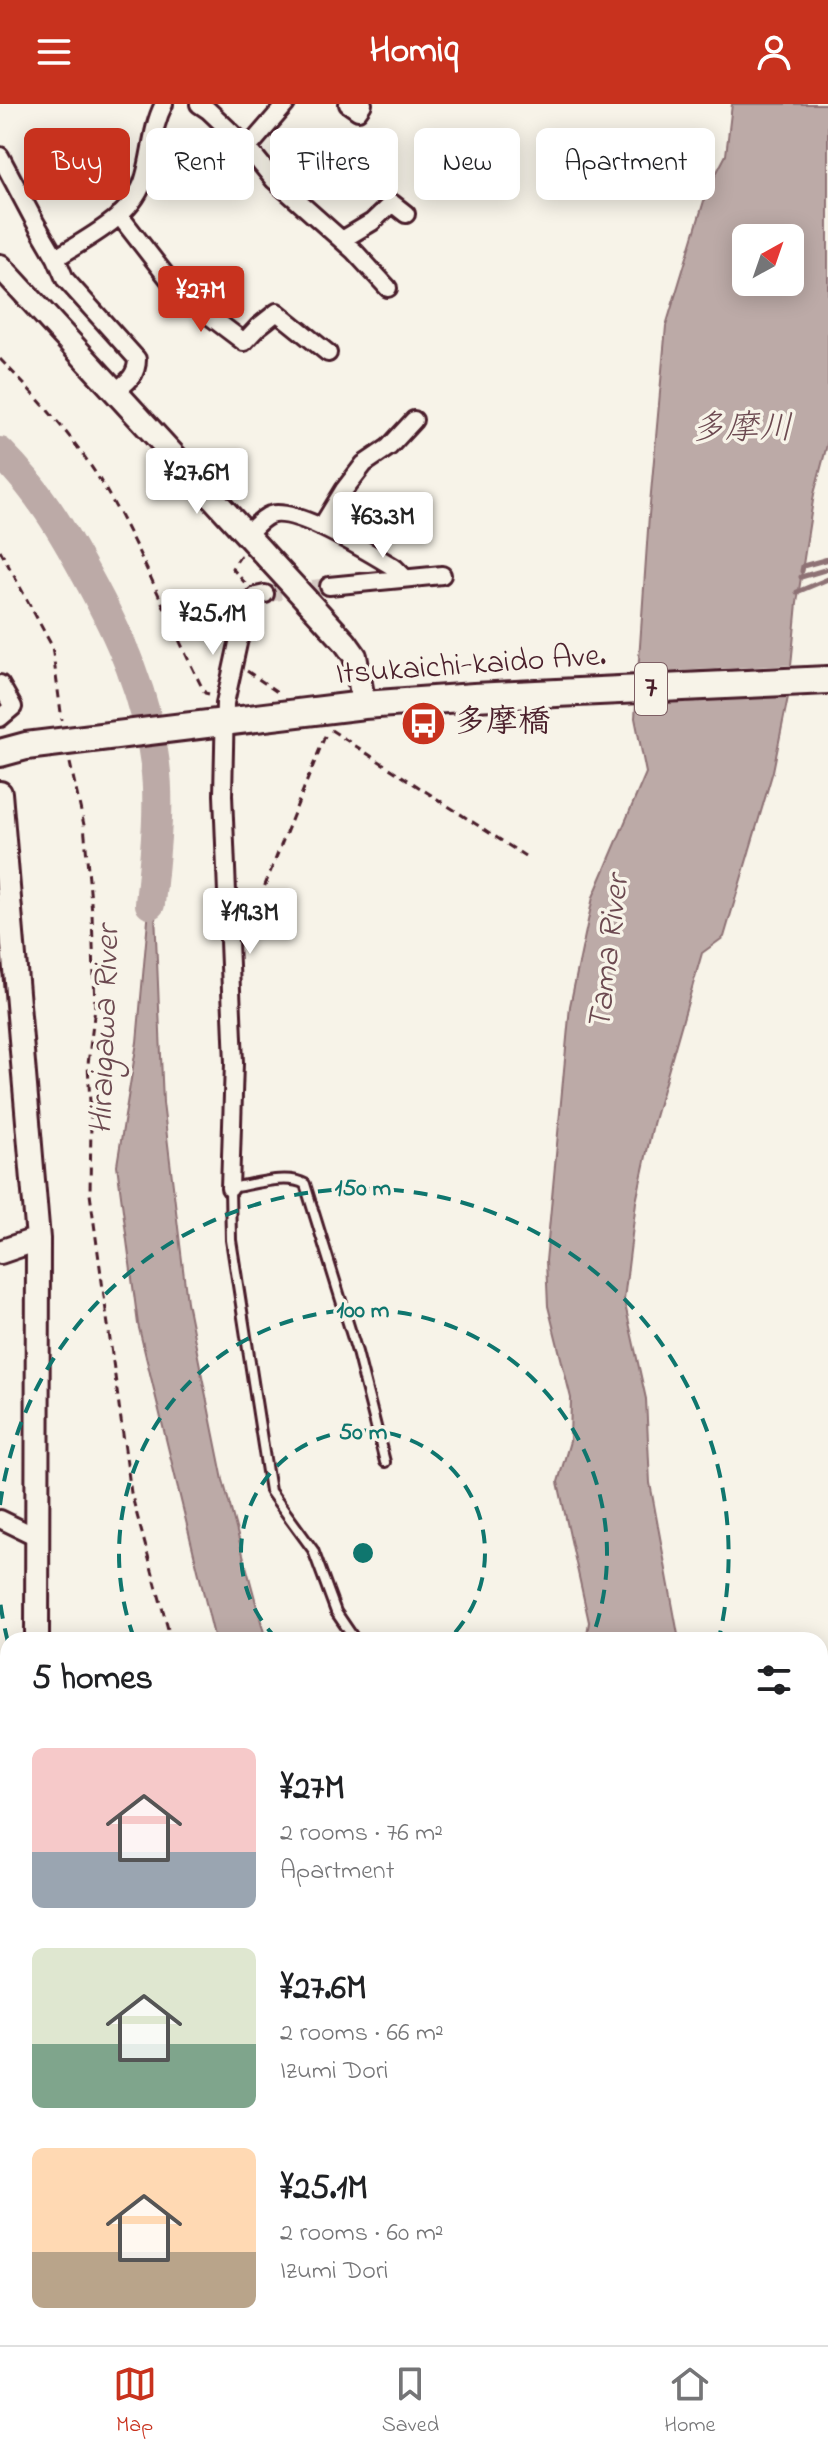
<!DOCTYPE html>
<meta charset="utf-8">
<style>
body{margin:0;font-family:"Indie Flower","Klee One",sans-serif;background:#f2f2f2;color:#202124;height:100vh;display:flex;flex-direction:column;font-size:30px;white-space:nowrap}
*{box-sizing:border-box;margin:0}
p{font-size:26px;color:#757577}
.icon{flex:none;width:44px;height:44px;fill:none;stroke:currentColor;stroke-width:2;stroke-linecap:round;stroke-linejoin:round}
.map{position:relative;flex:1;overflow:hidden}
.drawer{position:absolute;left:0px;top:1528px;width:828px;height:714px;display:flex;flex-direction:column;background:#fff;border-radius:24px 24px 0 0;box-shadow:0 4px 20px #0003}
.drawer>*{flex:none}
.banner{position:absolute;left:24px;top:24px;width:780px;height:72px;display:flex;gap:16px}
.needle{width:52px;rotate:40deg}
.buttons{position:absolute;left:732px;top:120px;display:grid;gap:16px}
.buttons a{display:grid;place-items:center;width:72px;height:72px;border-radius:12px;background:#fff;box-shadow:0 4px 20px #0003;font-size:40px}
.price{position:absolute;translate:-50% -68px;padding:0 18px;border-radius:8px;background:#fff;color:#222;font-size:26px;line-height:52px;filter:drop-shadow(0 2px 4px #0008)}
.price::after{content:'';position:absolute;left:50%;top:48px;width:24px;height:18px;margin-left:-12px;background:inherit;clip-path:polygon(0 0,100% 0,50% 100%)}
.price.current{background:#c8321e;color:#fff}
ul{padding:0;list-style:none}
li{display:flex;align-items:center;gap:24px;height:200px;padding:0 32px}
li span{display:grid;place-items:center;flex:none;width:224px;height:160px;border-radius:12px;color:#555}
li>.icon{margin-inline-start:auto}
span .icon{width:96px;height:96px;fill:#fffc;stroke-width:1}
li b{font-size:34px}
h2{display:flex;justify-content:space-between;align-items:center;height:96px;padding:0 32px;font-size:34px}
.chip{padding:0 28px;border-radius:12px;background:#fff;box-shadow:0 4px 20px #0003;font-size:28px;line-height:72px}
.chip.current{background:#c8321e;color:#fff}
header{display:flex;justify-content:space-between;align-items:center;height:104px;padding:0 32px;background:#c8321e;color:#fff;font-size:36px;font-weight:800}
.dock{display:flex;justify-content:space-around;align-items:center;height:112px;border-top:2px solid #e0e0e0;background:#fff;font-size:22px;color:#757577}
.dock a{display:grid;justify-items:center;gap:4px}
.dock .current{color:#c8321e}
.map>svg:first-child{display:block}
.water{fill:#bcaaa7;stroke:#8e7275;stroke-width:2;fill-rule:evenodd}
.pier{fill:#f7f3e8}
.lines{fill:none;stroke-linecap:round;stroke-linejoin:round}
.stream{stroke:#8e7275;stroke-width:5}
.river{stroke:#bcaaa7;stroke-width:30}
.street-tunnel{stroke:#d4c9c2;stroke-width:16;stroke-dasharray:16 8;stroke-linecap:butt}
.lane-casing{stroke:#4a1f2b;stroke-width:14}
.street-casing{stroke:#4a1f2b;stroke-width:22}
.secondary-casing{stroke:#4a1f2b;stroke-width:28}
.primary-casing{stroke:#4a1f2b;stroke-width:32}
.path{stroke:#4a1f2b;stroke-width:3;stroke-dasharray:8 6;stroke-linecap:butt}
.lane{stroke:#f7f3e8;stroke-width:8}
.street{stroke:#f7f3e8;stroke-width:16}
.secondary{stroke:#f7f3e8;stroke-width:22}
.primary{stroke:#f7f3e8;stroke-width:26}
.rail{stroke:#4a1f2b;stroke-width:5}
.ring{fill:none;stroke:#0f766e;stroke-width:4;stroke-dasharray:14 10}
.labels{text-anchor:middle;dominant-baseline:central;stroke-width:7;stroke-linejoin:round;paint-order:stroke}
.shield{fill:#f7f3e8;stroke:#7e5f64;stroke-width:2}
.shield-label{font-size:30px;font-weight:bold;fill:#4a1f2b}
.street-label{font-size:32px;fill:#4a1f2b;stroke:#f7f3e8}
.poi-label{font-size:32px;font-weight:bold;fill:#4a1f2b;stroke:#f7f3e8;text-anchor:start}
.water-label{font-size:34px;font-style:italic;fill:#6c4950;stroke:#f7f3e8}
.centre{fill:#0f766e;stroke:#f7f3e8;stroke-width:4}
.ring-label{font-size:24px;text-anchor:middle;font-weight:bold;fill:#0f766e;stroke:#f7f3e8;stroke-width:7;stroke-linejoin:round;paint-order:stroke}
</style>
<header><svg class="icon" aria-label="menu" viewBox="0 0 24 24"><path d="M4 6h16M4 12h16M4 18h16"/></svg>Homiq<svg class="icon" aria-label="person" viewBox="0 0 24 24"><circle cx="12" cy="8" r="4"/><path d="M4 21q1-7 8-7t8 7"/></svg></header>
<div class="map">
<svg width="828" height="2241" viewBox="0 0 828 2241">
<rect width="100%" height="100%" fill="#f7f3e8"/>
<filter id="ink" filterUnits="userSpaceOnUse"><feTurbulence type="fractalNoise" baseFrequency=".0125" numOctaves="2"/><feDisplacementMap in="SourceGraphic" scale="16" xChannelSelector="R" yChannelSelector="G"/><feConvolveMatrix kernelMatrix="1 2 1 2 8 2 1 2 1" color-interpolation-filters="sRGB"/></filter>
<g filter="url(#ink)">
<path class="water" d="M732,0H828V337L814,390L797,499L788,593L773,667L724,833L702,849L653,1020L636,1098L624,1196L646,1295L650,1379L679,1536H586L589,1518L558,1378L570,1337L571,1294L548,1202L546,1157L570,902L593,793L646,669L635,614L649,411L666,222L707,87L726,51ZM746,134H790V178H746Z
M153,761L163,999L187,1198L223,1376L266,1536H215L138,1220L117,1061L137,938Z
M564,2234H745V2241H570Z"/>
<path class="pier" d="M795,561L792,593L632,600L634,569Z"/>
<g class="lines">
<path class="stream" d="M802,467L803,462L828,455
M801,473L828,465
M797,488L828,475"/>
<path class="river" d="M0,348C39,387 61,424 87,472C120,532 147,592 155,660C161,706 154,754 150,800"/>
<path class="street-tunnel" d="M265,490L329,482"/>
<defs>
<path id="lane" d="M355,1536L336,1508L313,1446L270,1387L231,1136L230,1084C251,1081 287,1069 305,1080L357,1248L385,1358
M164,2241L168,2234"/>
<path id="street" d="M199,0L208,6L248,44L286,0
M348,0L358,7L363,0
M248,44L274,76L354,147L388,184
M0,52L35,118L56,154L65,175L137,255C137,272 127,278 115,288
M119,111L171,178L203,207L244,238L258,223L277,208L328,249
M342,136L372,118L392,99L406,110
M56,154C88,133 135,112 145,72C152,47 152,23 164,0
M322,422L344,386L364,360L389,343L414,316
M246,431C253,425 261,414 270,411C295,402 372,450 395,464L405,474
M329,482L442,471
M0,580L13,603L0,614
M230,1084L234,959L223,691L225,599L240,530L251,497L256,492L265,490
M0,1415L37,1433
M0,1869L8,1876
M0,2083L8,2087"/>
<path id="secondary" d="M0,162L345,538L355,552L364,601
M0,689L38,1135L37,1536
M0,1148L38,1135
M0,1686L8,1690
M0,1794L8,1775"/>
<path id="primary" d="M0,649L26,642L364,601L474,593L828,576"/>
</defs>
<use href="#lane" class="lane-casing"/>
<use href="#street" class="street-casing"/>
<use href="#secondary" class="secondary-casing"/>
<use href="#primary" class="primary-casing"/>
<path class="path" d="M0,255C35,291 71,330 98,373C141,442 168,518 205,589L209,590
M0,446L52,542L62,616
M241,451L232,464L246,480
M247,567L280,590
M331,626L525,752
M70,659L84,721L92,809L95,904L88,960L91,1018L90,1090L131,1389L171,1536
M249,821L327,627
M405,2234L411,2241
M126,2241L130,2234"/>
<use href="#lane" class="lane"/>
<use href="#street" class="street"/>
<use href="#secondary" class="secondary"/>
<use href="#primary" class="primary"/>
<path class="rail" d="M0,2102L8,2106
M273,2234L287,2241"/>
</g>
</g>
<g class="ring">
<path d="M277 1535A122 122 0 1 1 449 1535"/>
<path d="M134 1534A244 244 0 1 1 592 1534"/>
<path d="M8 1538A366 366 0 0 1 0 1497M0 1401A366 366 0 1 1 719 1534"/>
</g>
<defs>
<symbol id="bus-disc" viewBox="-11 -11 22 22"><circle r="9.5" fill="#c8321e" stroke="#f7f3e8"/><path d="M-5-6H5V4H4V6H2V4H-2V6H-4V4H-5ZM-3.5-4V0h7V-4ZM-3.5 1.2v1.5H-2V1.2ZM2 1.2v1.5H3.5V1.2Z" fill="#fff"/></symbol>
</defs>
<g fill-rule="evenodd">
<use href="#bus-disc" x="398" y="594" width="51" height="51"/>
</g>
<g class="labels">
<rect class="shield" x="635" y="559" width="32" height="52" rx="6"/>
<g class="shield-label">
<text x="651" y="585">7</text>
</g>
<g class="street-label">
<text transform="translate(471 562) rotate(-4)">Itsukaichi-kaido Ave.</text>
</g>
<g class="poi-label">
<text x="454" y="619">多摩橋</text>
</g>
<g class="water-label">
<text x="742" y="326">多摩川</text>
<text transform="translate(610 849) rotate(-83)">Tama River</text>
<text transform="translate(106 926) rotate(-88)">Hiraigawa River</text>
</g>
</g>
<circle cx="363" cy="1449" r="12" class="centre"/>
<g class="ring-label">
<text x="363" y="1091">150 m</text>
<text x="363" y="1213">100 m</text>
<text x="363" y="1335">50 m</text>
</g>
</svg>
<div class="buttons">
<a><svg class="needle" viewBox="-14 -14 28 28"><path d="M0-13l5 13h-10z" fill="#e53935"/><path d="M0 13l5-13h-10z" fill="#757577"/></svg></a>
</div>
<b class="price current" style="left:201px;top:230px">¥27M</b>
<b class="price" style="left:197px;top:412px">¥27.6M</b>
<b class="price" style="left:383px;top:456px">¥63.3M</b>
<b class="price" style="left:213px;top:553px">¥25.1M</b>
<b class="price" style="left:250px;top:852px">¥19.3M</b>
<div class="banner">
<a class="chip current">Buy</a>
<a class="chip">Rent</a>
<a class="chip">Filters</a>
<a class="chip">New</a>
<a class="chip">Apartment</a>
</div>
<section class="drawer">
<h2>5 homes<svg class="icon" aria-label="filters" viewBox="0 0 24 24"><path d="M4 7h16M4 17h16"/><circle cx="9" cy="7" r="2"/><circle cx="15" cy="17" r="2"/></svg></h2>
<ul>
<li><span style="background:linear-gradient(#f6c9c9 65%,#9aa5b1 0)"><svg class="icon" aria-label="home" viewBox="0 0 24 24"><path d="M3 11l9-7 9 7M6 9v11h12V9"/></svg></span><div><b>¥27M</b><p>2 rooms · 76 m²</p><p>Apartment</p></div></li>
<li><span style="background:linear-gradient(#dfe7d0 60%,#7fa58c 0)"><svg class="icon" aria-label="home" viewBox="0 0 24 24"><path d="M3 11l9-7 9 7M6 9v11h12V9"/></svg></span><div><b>¥27.6M</b><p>2 rooms · 66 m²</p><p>Izumi Dori</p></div></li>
<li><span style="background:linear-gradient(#ffd9b3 65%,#b9a48a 0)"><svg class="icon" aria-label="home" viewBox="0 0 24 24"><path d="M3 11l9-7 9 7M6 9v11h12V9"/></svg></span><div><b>¥25.1M</b><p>2 rooms · 60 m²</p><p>Izumi Dori</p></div></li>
</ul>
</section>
</div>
<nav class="dock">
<a class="current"><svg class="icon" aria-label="map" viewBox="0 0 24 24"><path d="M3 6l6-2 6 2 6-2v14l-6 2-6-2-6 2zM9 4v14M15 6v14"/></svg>Map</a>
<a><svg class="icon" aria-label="saved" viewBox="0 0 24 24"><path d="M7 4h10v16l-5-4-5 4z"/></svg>Saved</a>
<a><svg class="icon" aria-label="home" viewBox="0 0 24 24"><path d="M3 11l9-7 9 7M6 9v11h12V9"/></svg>Home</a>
</nav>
